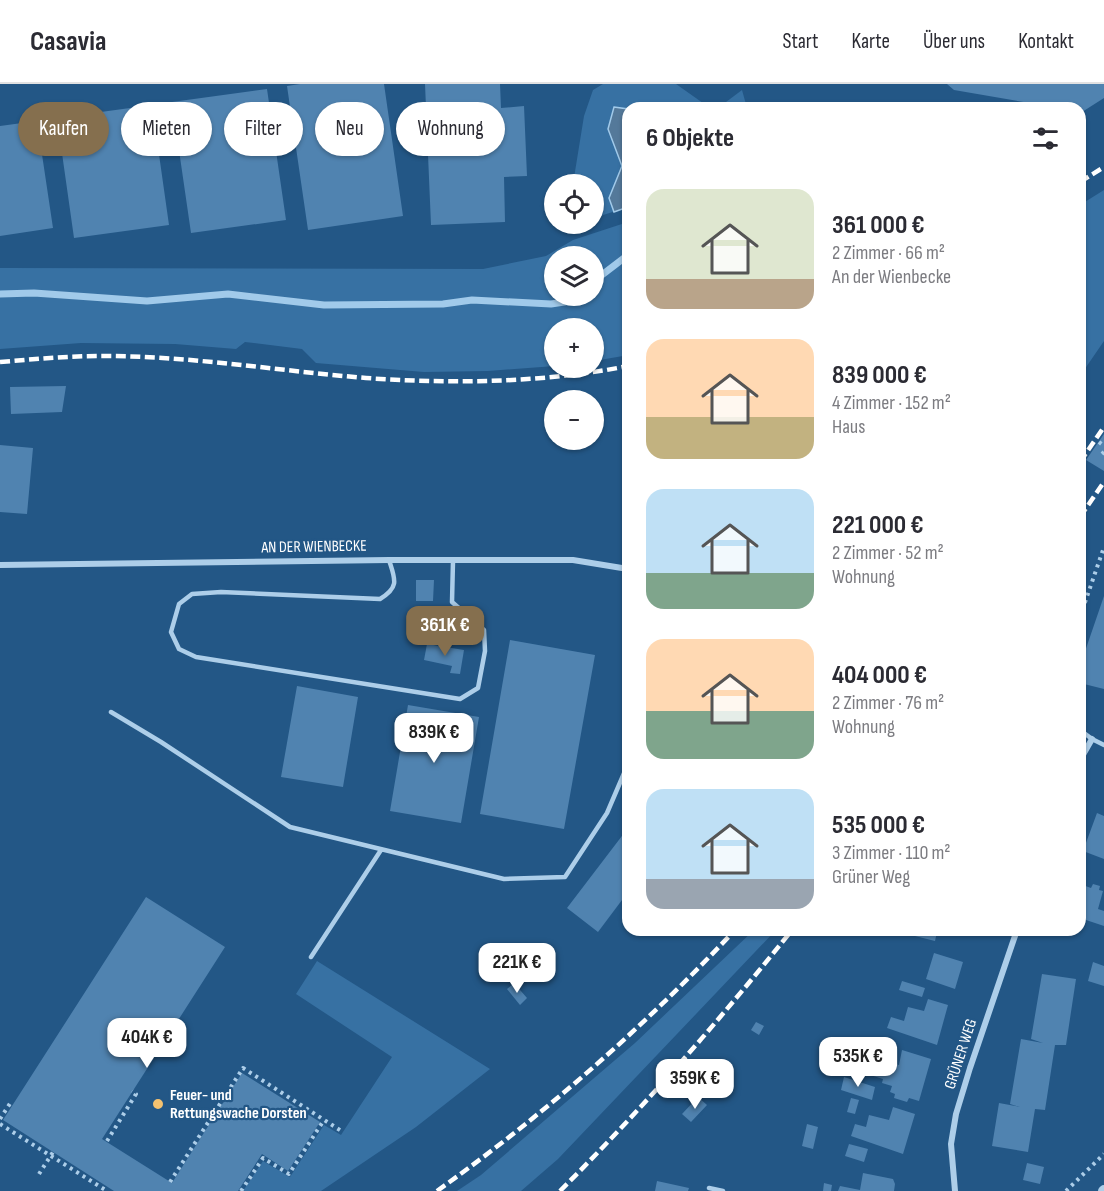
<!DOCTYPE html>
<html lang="de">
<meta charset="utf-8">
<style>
body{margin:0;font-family:"Sofia Sans Condensed",sans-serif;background:#f2f2f3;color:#2b2b33;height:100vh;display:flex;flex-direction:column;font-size:22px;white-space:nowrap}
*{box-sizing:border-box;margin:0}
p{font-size:20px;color:#7c7c81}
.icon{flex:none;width:33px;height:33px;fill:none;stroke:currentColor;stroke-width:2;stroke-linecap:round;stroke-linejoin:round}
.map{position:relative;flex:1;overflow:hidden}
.panel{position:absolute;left:622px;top:18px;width:464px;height:834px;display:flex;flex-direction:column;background:#fff;border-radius:18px;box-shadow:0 2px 4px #0004}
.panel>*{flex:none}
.top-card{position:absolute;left:18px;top:18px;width:514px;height:54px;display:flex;gap:12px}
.controls{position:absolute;left:544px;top:90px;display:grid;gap:12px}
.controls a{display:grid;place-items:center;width:60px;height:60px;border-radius:50%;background:#fff;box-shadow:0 2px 4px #0004;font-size:30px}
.price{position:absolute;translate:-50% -51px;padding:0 14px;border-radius:12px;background:#fff;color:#222;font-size:20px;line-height:39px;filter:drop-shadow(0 2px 3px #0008)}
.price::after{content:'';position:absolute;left:50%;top:36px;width:18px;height:14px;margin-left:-9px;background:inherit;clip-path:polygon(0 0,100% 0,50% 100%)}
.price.current{background:#856f4e;color:#fff}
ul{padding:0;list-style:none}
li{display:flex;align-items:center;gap:18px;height:150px;padding:0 24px}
li span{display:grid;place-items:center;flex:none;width:168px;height:120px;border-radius:18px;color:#555}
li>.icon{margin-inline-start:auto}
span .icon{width:72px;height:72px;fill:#fffc;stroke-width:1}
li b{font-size:26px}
h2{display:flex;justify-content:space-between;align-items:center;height:72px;padding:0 24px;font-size:26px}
.chip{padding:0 21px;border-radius:27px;background:#fff;box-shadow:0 2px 4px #0004;font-size:21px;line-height:54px}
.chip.current{background:#856f4e;color:#fff}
header{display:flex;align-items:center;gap:36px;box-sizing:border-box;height:84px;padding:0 30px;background:#fff;border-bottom:2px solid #e1e1e2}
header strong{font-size:28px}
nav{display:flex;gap:33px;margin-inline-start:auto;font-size:21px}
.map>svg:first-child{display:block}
.green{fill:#3771a3;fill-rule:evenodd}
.water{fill:#54799a;stroke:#a1caea;stroke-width:1.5}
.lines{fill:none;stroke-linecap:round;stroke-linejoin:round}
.stream{stroke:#a1caea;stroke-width:7}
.building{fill:#5083b0}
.path{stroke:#adcee9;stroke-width:4;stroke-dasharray:3 4.5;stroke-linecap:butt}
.service{stroke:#adcee9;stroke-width:4.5}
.minor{stroke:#adcee9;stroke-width:6}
.tertiary{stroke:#adcee9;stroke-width:10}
.rail{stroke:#fff;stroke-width:4.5;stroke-dasharray:10 4.5;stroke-linecap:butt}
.poi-dot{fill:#f4c270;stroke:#235786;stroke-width:2}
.labels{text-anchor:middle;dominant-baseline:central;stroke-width:4.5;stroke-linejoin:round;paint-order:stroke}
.street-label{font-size:16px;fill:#fff;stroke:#235786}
.poi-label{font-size:16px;font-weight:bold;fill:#fff;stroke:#235786;text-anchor:start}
</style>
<header>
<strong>Casavia</strong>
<nav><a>Start</a><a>Karte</a><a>Über uns</a><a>Kontakt</a></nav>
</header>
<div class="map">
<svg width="1104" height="1107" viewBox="0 0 1104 1107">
<rect width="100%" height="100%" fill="#235786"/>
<path class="green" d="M603,0H676L710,24H628V123L594,134V100H573L584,32L593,6Z
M742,6L747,24H718Z
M1104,106V257L1080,292V121Z
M628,138V266L623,272L594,277V244H555V282L488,287L424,288L316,279L302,265L245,258L236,265L175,260L81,259L0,265V184L483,185L546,172L573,156ZM555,172H594V212H555Z
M754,846H776L558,1075L521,1107H457L481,1091L635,959Z
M317,877L490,985L416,1043L321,1107H243L263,1077L290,1093L324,1041L341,1051L392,973L296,910Z"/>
<path class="water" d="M614,23L628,25V123L614,128L609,114L622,82L608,45Z"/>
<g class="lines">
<path class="stream" d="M594,197L628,171
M0,210L34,209L147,217L228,210L324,221L443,220L472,216L551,220L571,217L578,212"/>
</g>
<path class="building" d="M300,0H384L403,132L308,146L287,2Z
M425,0H500L501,24L524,22L527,92L504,93L505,138L431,141Z
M947,0H1104V14L1082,28L1080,24H1059L954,6Z
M267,5L286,136L191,149L172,18Z
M152,21L169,141L74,154L57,34Z
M37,37L53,144L0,152V42Z
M66,302L62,328L11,330L10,303Z
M1104,350V387L1086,376Z
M0,361L33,364L27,430L0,428Z
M416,496H434L433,517H416Z
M1104,512V605L1080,599V582Z
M510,556L595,571L564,745L480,730Z
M427,560L464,566L460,590L450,589L452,582L424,576Z
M297,602L358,613L343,703L281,693Z
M408,621L479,633L461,739L390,727Z
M1097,729L1104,732V775L1083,767Z
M628,744V808L598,848L567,824Z
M1080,800L1091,804L1093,800L1100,802L1099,806L1103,807L1098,825L1104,827V842L1080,834Z
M146,813L225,863L102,1055L172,1099L242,989L320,1038L288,1087L262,1070L238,1107H114L3,1036Z
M908,846H930L937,848L935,857L907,850Z
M957,846H974L973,852Z
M934,869L963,878L955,905L926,895Z
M1093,878L1104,882V902L1088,897Z
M1042,890L1076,895L1066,961H1055L1045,1026L1035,1025L1028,1068L992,1062L999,1019L1020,1023L1010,1020L1021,955L1043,959L1031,955Z
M902,897L925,904L922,913L899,906Z
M514,899L527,914L520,921L507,905Z
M928,915L948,921L937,961L887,944L891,933L904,937L908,923L924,927Z
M756,938L764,942L759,951L751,946Z
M902,966L931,975L919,1017L909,1014L907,1018L894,1014L895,1010L890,1008L892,1002L882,999L883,995L864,989L869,972L899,981Z
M844,993L875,1003L872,1016L841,1006Z
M698,1013L707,1021L691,1038L682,1030Z
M851,1014L859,1016L855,1030L847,1028Z
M893,1023L915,1030L903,1070L851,1052L855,1040L866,1043L869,1031L889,1036Z
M807,1040L818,1043L813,1065L802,1062Z
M849,1060L868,1065L864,1078L845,1072Z
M1027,1079L1044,1083L1040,1100L1023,1096Z
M863,1089L893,1095L895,1100L894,1107H838L840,1102L860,1106Z
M657,1097L689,1104L688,1107H655Z
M824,1099L832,1101L831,1107H823Z"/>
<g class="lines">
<path class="path" d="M1099,358L1104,362
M1102,370L1104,368
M1080,533L1104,463
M0,1035L11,1018
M0,1040L107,1107
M107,1057L136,1010L132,1007
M39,1090L53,1068
M170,1098L243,984L343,1048
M241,1107L263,1074L289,1090L324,1036
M1066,1107L1104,1070"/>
<path class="service" d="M389,476C395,495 400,503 380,515L221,508L192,510L179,520L171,548L179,565L196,573L460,615L478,604L485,567L484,546L452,518L453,477
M111,628L161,658L290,743L504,795L565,793L607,729L628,680
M1080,646L1092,655L1104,661
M311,873L381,766
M709,1104L723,1107"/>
<path class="minor" d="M0,481L389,476H573L628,485
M1080,676L1092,655
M955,1107L951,1060L956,1030L970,984L1017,846"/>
<path class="tertiary" d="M1103,1107L1104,1106"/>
<path class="rail" d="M1080,98L1104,83
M0,278C35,275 69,272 104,272C192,272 279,287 366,294C453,300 543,299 628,282
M1080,378L1104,343
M1080,433L1104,398
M437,1107C545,1030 644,943 735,846
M560,1107C643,1024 719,937 792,846"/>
</g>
<circle class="poi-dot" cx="158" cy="1020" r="6"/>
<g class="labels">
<g class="street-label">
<text transform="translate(314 463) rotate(-1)">AN DER WIENBECKE</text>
<text transform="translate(961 970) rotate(-72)">GRÜNER WEG</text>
</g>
<g class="poi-label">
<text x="170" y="1011">Feuer- und<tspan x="170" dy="18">Rettungswache Dorsten</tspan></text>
</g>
</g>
</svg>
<div class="controls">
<a><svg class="icon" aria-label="locate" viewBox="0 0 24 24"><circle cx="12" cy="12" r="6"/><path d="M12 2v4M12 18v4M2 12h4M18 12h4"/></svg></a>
<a><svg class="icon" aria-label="layers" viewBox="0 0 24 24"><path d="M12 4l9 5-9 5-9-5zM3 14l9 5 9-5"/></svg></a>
<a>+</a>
<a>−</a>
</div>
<b class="price current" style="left:445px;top:573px">361K €</b>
<b class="price" style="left:434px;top:680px">839K €</b>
<b class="price" style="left:517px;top:910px">221K €</b>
<b class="price" style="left:147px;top:985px">404K €</b>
<b class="price" style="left:858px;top:1004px">535K €</b>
<b class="price" style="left:695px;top:1026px">359K €</b>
<div class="top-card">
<a class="chip current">Kaufen</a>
<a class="chip">Mieten</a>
<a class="chip">Filter</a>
<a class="chip">Neu</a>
<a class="chip">Wohnung</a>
</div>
<section class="panel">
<h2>6 Objekte<svg class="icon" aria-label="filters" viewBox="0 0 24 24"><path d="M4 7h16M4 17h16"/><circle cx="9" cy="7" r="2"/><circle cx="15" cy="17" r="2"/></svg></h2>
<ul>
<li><span style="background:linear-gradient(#dfe7d0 75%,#b9a48a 0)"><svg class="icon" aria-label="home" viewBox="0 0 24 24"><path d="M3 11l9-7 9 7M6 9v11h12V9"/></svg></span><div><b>361 000 €</b><p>2 Zimmer · 66 m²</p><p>An der Wienbecke</p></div></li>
<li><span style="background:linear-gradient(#ffd9b3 65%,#c2b280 0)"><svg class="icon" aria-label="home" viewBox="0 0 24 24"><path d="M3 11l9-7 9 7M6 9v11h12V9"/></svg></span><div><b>839 000 €</b><p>4 Zimmer · 152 m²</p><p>Haus</p></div></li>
<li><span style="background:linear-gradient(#bfe0f5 70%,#7fa58c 0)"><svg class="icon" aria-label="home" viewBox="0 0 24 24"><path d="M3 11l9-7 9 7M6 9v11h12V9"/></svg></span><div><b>221 000 €</b><p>2 Zimmer · 52 m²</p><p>Wohnung</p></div></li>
<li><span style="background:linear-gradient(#ffd9b3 60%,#7fa58c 0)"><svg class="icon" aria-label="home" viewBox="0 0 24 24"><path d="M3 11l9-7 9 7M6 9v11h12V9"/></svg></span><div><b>404 000 €</b><p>2 Zimmer · 76 m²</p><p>Wohnung</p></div></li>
<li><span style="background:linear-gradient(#bfe0f5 75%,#9aa5b1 0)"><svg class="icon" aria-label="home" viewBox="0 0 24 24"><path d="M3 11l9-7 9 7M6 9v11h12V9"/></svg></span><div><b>535 000 €</b><p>3 Zimmer · 110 m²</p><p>Grüner Weg</p></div></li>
</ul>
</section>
</div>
